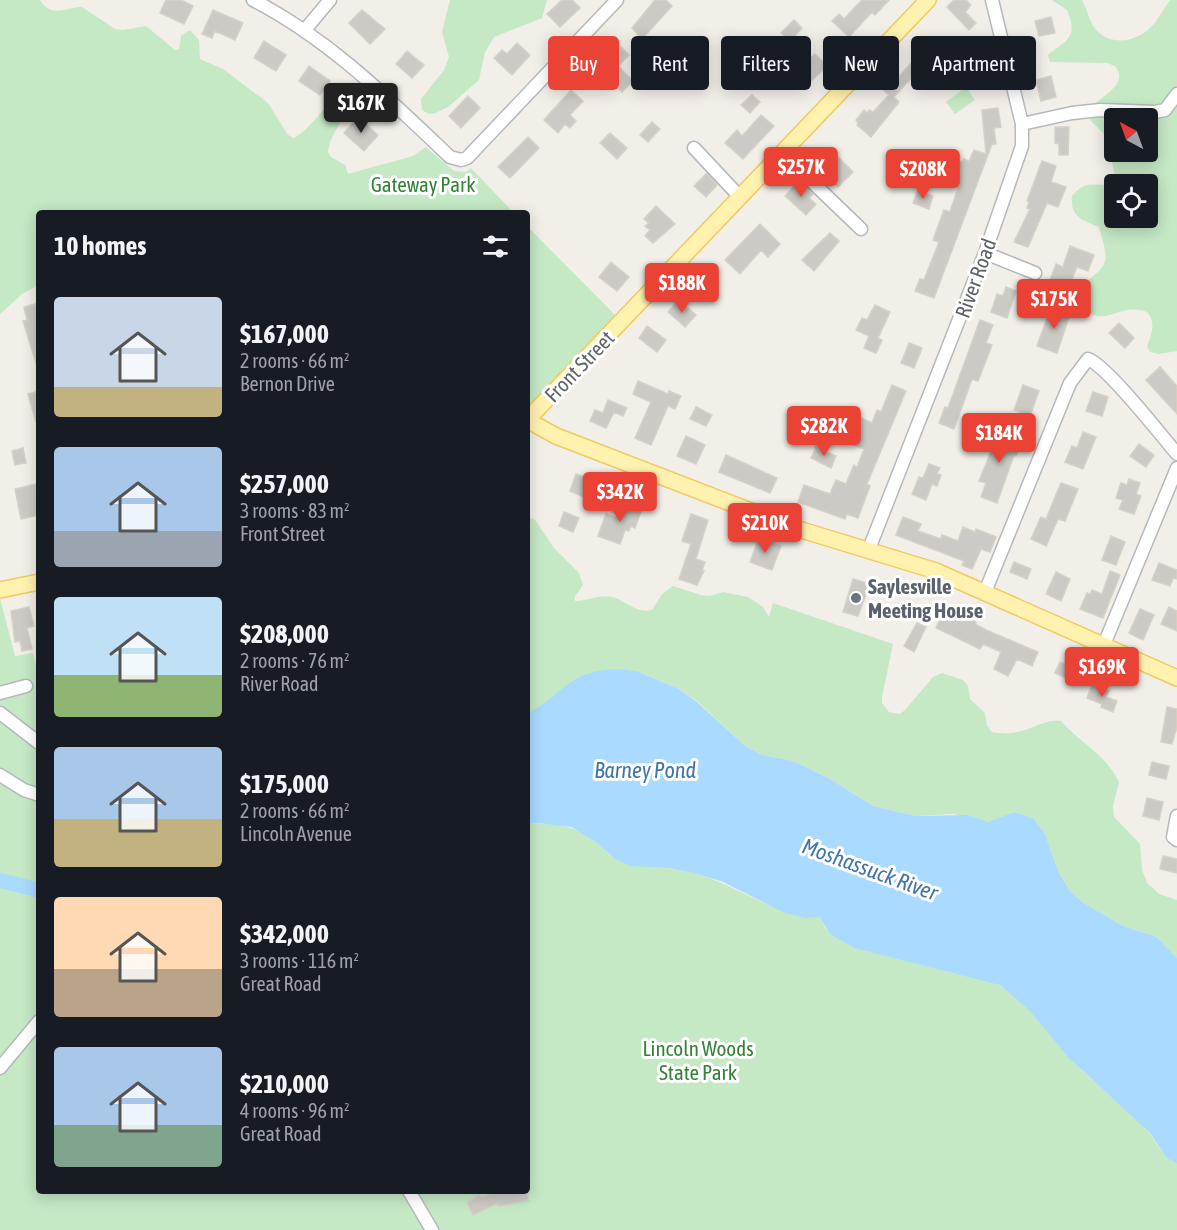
<!DOCTYPE html>
<meta charset="utf-8">
<style>
body{margin:0;font-family:"Asap Condensed",sans-serif;background:#20242c;color:#f1f3f6;height:100vh;display:flex;flex-direction:column;font-size:22px;white-space:nowrap}
*{box-sizing:border-box;margin:0}
p{font-size:20px;color:#9ea1a6}
.icon{flex:none;width:33px;height:33px;fill:none;stroke:currentColor;stroke-width:2;stroke-linecap:round;stroke-linejoin:round}
.map{position:relative;flex:1;overflow:hidden}
.side{position:absolute;left:36px;top:210px;width:494px;height:984px;display:flex;flex-direction:column;background:#171b24;border-radius:6px;box-shadow:0 3px 15px #0003}
.side>*{flex:none}
.hud{position:absolute;left:548px;top:36px;width:538px;height:54px;display:flex;gap:12px}
.needle{width:39px;rotate:319deg}
.buttons{position:absolute;left:1104px;top:108px;display:grid;gap:12px}
.buttons a{display:grid;place-items:center;width:54px;height:54px;border-radius:6px;background:#171b24;box-shadow:0 3px 15px #0003;font-size:30px}
.price{position:absolute;translate:-50% -51px;padding:0 14px;border-radius:6px;background:#ea4335;color:#fff;font-size:20px;line-height:39px;filter:drop-shadow(0 2px 3px #0008)}
.price::after{content:'';position:absolute;left:50%;top:36px;width:18px;height:14px;margin-left:-9px;background:inherit;clip-path:polygon(0 0,100% 0,50% 100%)}
.price.current{background:#222;color:#fff}
ul{padding:0;list-style:none}
li{display:flex;align-items:center;gap:18px;height:150px;padding:0 18px}
li span{display:grid;place-items:center;flex:none;width:168px;height:120px;border-radius:6px;color:#555}
li>.icon{margin-inline-start:auto}
span .icon{width:72px;height:72px;fill:#fffc;stroke-width:1}
li b{font-size:26px}
h2{display:flex;justify-content:space-between;align-items:center;height:72px;padding:0 18px;font-size:26px}
.chip{padding:0 21px;border-radius:6px;background:#171b24;box-shadow:0 3px 15px #0003;font-size:21px;line-height:54px}
.chip.current{background:#ea4335;color:#fff}
.map>svg:first-child{display:block}
.green{fill:#c5e8c5;fill-rule:evenodd}
.water{fill:#aadaff}
.building{fill:#cccac5;stroke:#d6d1c6;stroke-width:1.5}
.lines{fill:none;stroke-linecap:round;stroke-linejoin:round}
.minor-casing{stroke:#b5b8bc;stroke-width:15}
.major-casing{stroke:#f2c960;stroke-width:18}
.minor{stroke:#fff;stroke-width:12}
.major{stroke:#fff2af;stroke-width:15}
.worship-dot{fill:#6b7280;stroke:#fff;stroke-width:2}
.labels{text-anchor:middle;dominant-baseline:central;stroke-width:6;stroke-linejoin:round;paint-order:stroke}
.park-label{font-size:21px;fill:#348238;stroke:#fff}
.street-label{font-size:21px;fill:#5f6368;stroke:#fff}
.worship-label{font-size:21px;font-weight:bold;fill:#5b616d;stroke:#fff;text-anchor:start}
.water-label{font-size:22px;font-style:italic;fill:#4174aa;stroke:#fff}
</style>
<div class="map">
<svg width="1177" height="1230" viewBox="0 0 1177 1230">
<rect width="100%" height="100%" fill="#f1efe8"/>
<path class="green" d="M0,0H40C51,18 65,8 82,7L115,29L123,30L146,26L175,50L179,49L181,36L188,31H191L199,40L200,59L223,69L268,103L288,135L294,138C312,128 322,107 341,94L345,95C352,114 329,133 328,152L331,157L345,165L348,174L413,156L426,147L454,171L466,172L471,168L514,213H39V285L22,294L0,314Z
M450,0H547L542,18L494,37L485,52L479,80L448,107L435,113L429,114L422,110L421,99L444,70L449,57L442,32Z
M1052,0H1082C1086,8 1089,18 1093,26C1107,47 1136,43 1151,27C1159,19 1163,9 1170,0H1177V351L1159,354L1150,352L1147,347C1151,335 1157,323 1147,312C1126,304 1115,318 1097,316C1090,315 1086,310 1082,305C1070,284 1097,279 1104,264C1109,255 1101,237 1099,227C1082,220 1070,217 1072,196C1086,179 1093,186 1111,185L1116,181L1106,136L1090,120L1092,107C1101,96 1130,84 1115,66L1107,63L1050,62L1048,55C1066,40 1079,38 1067,10ZM1114,118H1148V152H1114ZM1114,184H1148V218H1114Z
M966,87L975,100L955,114L946,102Z
M527,226L616,316L569,368L527,409Z
M527,517L535,520L554,548L579,573L583,585L575,596V601C588,601 599,594 612,597C627,601 636,614 652,610L662,594L673,586L701,595L710,596L723,592L748,597L763,607L769,617L773,603L893,644L882,697V703L889,712L900,714L905,710L933,677L942,673L963,680L968,686L970,699L985,713L987,726L992,732C1025,739 1038,718 1061,721C1081,744 1105,753 1119,782L1113,806L1114,817L1140,844L1142,870L1147,883L1159,894L1177,900V958L1157,937L1123,926L1082,902L1070,891L1059,873L1045,834L1033,818L1014,812L988,822L953,814L916,816L873,806L830,779L802,765L789,760L762,755L745,746L697,701L679,689L639,672H592L579,677L538,709L527,714Z
M0,598L15,656L33,653L36,666L39,665V1191H526V824C551,821 576,826 596,841C603,847 609,856 617,860C640,870 665,865 689,871C718,879 742,894 770,905C785,912 803,912 819,917L826,929L952,973C968,975 987,977 1001,986C1029,1003 1045,1032 1067,1055C1091,1081 1119,1102 1144,1127C1155,1138 1163,1158 1177,1164V1230H0Z"/>
<path class="water" d="M618,669L639,672L679,689L697,702L745,746L762,755L789,760L802,765L830,779L873,806L916,816L967,815L988,822L1014,812L1033,818L1045,834L1059,873L1070,891L1082,902L1123,926L1157,937L1177,958V1164L1167,1158L1150,1133L1068,1057L1029,1010L1000,985L855,948L831,935L819,917L805,918L783,912L723,882L695,873L670,868L631,866L615,859L595,841L571,827L539,823L527,824V714C546,705 561,686 581,676C592,671 605,670 618,669Z
M0,873L39,882V898L0,888Z"/>
<path class="building" d="M166,0H181L193,6L184,24L160,13Z
M562,0H572L580,8L560,27L547,14Z
M655,0H666L672,6L642,39L632,28Z
M862,0H889L875,15L872,12L849,37L832,21L839,14L844,19Z
M954,0H966L971,5L965,12L976,23L969,30L947,7Z
M213,10L243,23L235,40L215,31L212,38L202,34Z
M362,10L385,29L370,44L349,23Z
M1051,17L1055,33L1039,36L1035,21Z
M794,20L802,28L790,41L781,33Z
M264,41L286,55L276,71L254,58Z
M517,43L530,55L512,75L494,58L502,50L507,54Z
M618,44L629,55L618,66L633,81L622,92L607,77L598,86L587,75Z
M407,51L424,65L412,78L396,64Z
M815,54L827,66L808,84L796,72L802,66L798,62L807,55L810,58Z
M918,55L932,67L920,81L914,75L894,97L899,102L871,137L857,125L858,123L856,120L864,110L867,113L869,110L873,112L889,95L882,89L894,75L898,78Z
M309,66L330,81L320,95L299,81Z
M1051,76L1056,97L1041,101L1036,80Z
M571,90L583,101L570,115L576,121L570,128L565,124L558,133L544,120Z
M752,95L760,102L750,113L741,105Z
M468,96L480,108L461,128L449,116Z
M998,108L1001,127L994,128L996,144H992L934,298L915,291L920,279L924,280L939,242L933,240L944,210L950,212L959,185L941,178L949,157L962,162L964,159L969,161L974,150L986,154L982,110Z
M761,115L774,126L743,159L725,143L737,130L742,136Z
M358,117L378,135L364,151L344,133Z
M652,122L660,129L648,142L640,135Z
M1055,127H1069L1068,155H1059V144L1055,143Z
M610,133L627,148L617,159L600,143Z
M528,137L539,148L510,178L498,167Z
M836,155L853,172L838,187L821,170Z
M1042,161L1056,166L1051,182L1066,187L1058,207L1047,203L1028,247L1014,242L1030,209L1027,208L1029,202L1027,201Z
M707,173L717,185L706,197L694,186Z
M799,181L813,194L809,198L816,204L806,215L785,196Z
M918,190L933,196L929,209L913,203Z
M656,206L675,224L653,243L645,236L650,230L645,226L649,223L644,219Z
M760,224L780,244L768,257L761,250L740,274L725,260Z
M830,233L839,241L814,271L802,260Z
M1070,246L1094,255L1088,271L1077,267L1069,286L1050,280L1056,264L1063,267Z
M611,262L629,277L617,291L599,277Z
M706,278L716,288L706,297L696,287Z
M1006,287L1016,291L1007,318L991,312L997,294L1003,296Z
M679,300L696,315L685,327L668,312Z
M39,303V365L37,366L23,321L27,320L24,307Z
M875,305L890,312L878,338L882,340L876,353L864,348L869,336L856,330L862,318L867,320Z
M1051,307L1070,314L1057,353L1037,346Z
M980,320L993,325L986,343L992,345L978,381L972,379L954,429L939,423L945,407L948,408Z
M1119,323L1134,338L1125,348L1109,333Z
M647,326L666,340L657,352L639,338Z
M909,343L922,348L914,368L901,363Z
M1160,367L1177,386V414L1146,380Z
M638,381L668,394L669,391L681,396L675,409L668,406L651,445L635,438L651,402L633,394Z
M892,385L906,391L867,484L870,486L858,518L847,514L845,519L798,502L804,485L830,494L836,480L846,484L854,465L857,467L864,449L838,439L843,426L853,430L859,417L872,423L877,410L881,412Z
M1023,385L1039,391L1030,416L1014,410Z
M39,391V422H36L28,394Z
M1093,392L1108,397L1102,416L1086,411Z
M608,400L627,408L623,416L614,412L606,428L590,421L595,410L603,413Z
M696,407L712,415L706,426L690,419Z
M1000,429L1023,438L1016,456L1014,455L997,503L981,497L986,483L979,481Z
M1083,432L1096,437L1083,469L1065,462L1072,446L1077,448Z
M686,436L705,445L696,464L677,456Z
M1139,444L1154,455L1146,467L1130,456Z
M816,447L836,456L831,468L811,458Z
M23,448L26,463L15,465L12,451Z
M726,455L777,478L770,493L719,472Z
M929,464L940,468L937,474L941,475L937,486L932,484L926,500L912,494L919,477L923,478Z
M576,474L591,479L584,497L570,491Z
M1129,479L1140,483L1136,494L1141,496L1134,514L1119,509L1123,500L1116,498L1121,483L1127,485Z
M1061,483L1078,489L1065,521L1058,519L1046,546L1031,539L1041,517L1046,519Z
M36,484L39,515L21,519L15,489Z
M628,501L643,506L635,528L631,526L629,531L625,530L620,544L598,536L606,514L621,519Z
M564,512L579,518L573,532L559,526Z
M691,514L708,520L696,559L705,562L702,571H704L697,585L679,579L691,544L682,541Z
M903,517L921,524L918,531L941,539L942,535L958,541L963,527L975,532L976,529L996,537L990,552L981,549L972,569L962,565L964,561L896,535Z
M1111,536L1125,542L1116,565L1102,560Z
M759,538L781,546L772,570L750,562Z
M1014,562L1031,569L1027,579L1010,572Z
M1159,563L1177,570V579L1173,578L1170,586L1152,580Z
M1110,571L1120,575L1103,618L1080,609L1087,593L1090,594L1092,590L1102,594Z
M1056,572L1070,579L1061,601L1046,594Z
M853,579L870,584L858,616L843,612Z
M29,607L34,626L27,628L32,649L22,651L20,641L15,642L11,611Z
M1169,607L1177,611V631L1161,624Z
M1140,609L1154,615L1143,640L1129,633Z
M952,610L976,622L975,624L986,630L1038,652L1032,666L1017,659L1008,676L994,669L1001,652L983,644L980,649L936,628L944,611L950,614Z
M917,623L926,627L914,652L904,646Z
M1060,662L1077,670L1072,681L1055,673Z
M1092,685L1109,691L1106,697L1117,701L1113,712L1101,707L1102,704L1087,698Z
M1167,707L1177,709V727L1172,744L1161,742Z
M1152,762L1169,766L1166,779L1149,775Z
M1147,798L1163,802L1159,820L1143,816Z
M1163,856L1177,859V873L1160,869Z
M496,1191H527L529,1201L499,1206L498,1203L473,1215L467,1202L480,1195L481,1197L486,1196Z"/>
<g class="lines">
<defs>
<path id="minor" d="M253,0C329,39 389,99 450,157L461,160L467,158L617,0
M304,31L330,0
M1022,124L1072,113L1100,110L1155,112L1165,110L1177,94
M694,148L740,197
M782,153L861,229
M985,253L1035,273
M869,549L985,253L1022,146V124L992,0
M985,592L1070,383L1088,359C1107,366 1161,435 1177,454
M1103,647L1177,468
M0,693L26,686
M0,713L39,743
M0,775L24,790L39,795
M1177,816L1173,837L1177,840
M0,1068L39,1021
M409,1191L432,1230"/>
<path id="major" d="M527,420L556,436L795,528L936,571L1177,678
M526,421L928,0
M0,590L39,582"/>
</defs>
<use href="#minor" class="minor-casing"/>
<use href="#major" class="major-casing"/>
<use href="#minor" class="minor"/>
<use href="#major" class="major"/>
</g>
<circle class="worship-dot" cx="856" cy="598" r="6"/>
<g class="labels">
<g class="park-label">
<text x="423" y="184">Gateway Park</text>
<text x="698" y="1048">Lincoln Woods<tspan x="698" dy="24">State Park</tspan></text>
</g>
<g class="street-label">
<text transform="translate(975 278) rotate(-70)">River Road</text>
<text transform="translate(579 366) rotate(-46)">Front Street</text>
</g>
<g class="worship-label">
<text x="868" y="586">Saylesville<tspan x="868" dy="24">Meeting House</tspan></text>
</g>
<g class="water-label">
<text x="645" y="770">Barney Pond</text>
<text transform="translate(870 869) rotate(20)">Moshassuck River</text>
</g>
</g>
</svg>
<div class="buttons">
<a><svg class="needle" viewBox="-14 -14 28 28"><path d="M0-13l5 13h-10z" fill="#e53935"/><path d="M0 13l5-13h-10z" fill="#9ea1a6"/></svg></a>
<a><svg class="icon" aria-label="locate" viewBox="0 0 24 24"><circle cx="12" cy="12" r="6"/><path d="M12 2v4M12 18v4M2 12h4M18 12h4"/></svg></a>
</div>
<b class="price current" style="left:361px;top:134px">$167K</b>
<b class="price" style="left:801px;top:198px">$257K</b>
<b class="price" style="left:923px;top:200px">$208K</b>
<b class="price" style="left:682px;top:314px">$188K</b>
<b class="price" style="left:1054px;top:330px">$175K</b>
<b class="price" style="left:824px;top:457px">$282K</b>
<b class="price" style="left:999px;top:464px">$184K</b>
<b class="price" style="left:620px;top:523px">$342K</b>
<b class="price" style="left:765px;top:554px">$210K</b>
<b class="price" style="left:1102px;top:698px">$169K</b>
<div class="hud">
<a class="chip current">Buy</a>
<a class="chip">Rent</a>
<a class="chip">Filters</a>
<a class="chip">New</a>
<a class="chip">Apartment</a>
</div>
<section class="side">
<h2>10 homes<svg class="icon" aria-label="filters" viewBox="0 0 24 24"><path d="M4 7h16M4 17h16"/><circle cx="9" cy="7" r="2"/><circle cx="15" cy="17" r="2"/></svg></h2>
<ul>
<li><span style="background:linear-gradient(#c9d6e8 75%,#c2b280 0)"><svg class="icon" aria-label="home" viewBox="0 0 24 24"><path d="M3 11l9-7 9 7M6 9v11h12V9"/></svg></span><div><b>$167,000</b><p>2 rooms · 66 m²</p><p>Bernon Drive</p></div></li>
<li><span style="background:linear-gradient(#a9c7e8 70%,#9aa5b1 0)"><svg class="icon" aria-label="home" viewBox="0 0 24 24"><path d="M3 11l9-7 9 7M6 9v11h12V9"/></svg></span><div><b>$257,000</b><p>3 rooms · 83 m²</p><p>Front Street</p></div></li>
<li><span style="background:linear-gradient(#bfe0f5 65%,#8fb573 0)"><svg class="icon" aria-label="home" viewBox="0 0 24 24"><path d="M3 11l9-7 9 7M6 9v11h12V9"/></svg></span><div><b>$208,000</b><p>2 rooms · 76 m²</p><p>River Road</p></div></li>
<li><span style="background:linear-gradient(#a9c7e8 60%,#c2b280 0)"><svg class="icon" aria-label="home" viewBox="0 0 24 24"><path d="M3 11l9-7 9 7M6 9v11h12V9"/></svg></span><div><b>$175,000</b><p>2 rooms · 66 m²</p><p>Lincoln Avenue</p></div></li>
<li><span style="background:linear-gradient(#ffd9b3 60%,#b9a48a 0)"><svg class="icon" aria-label="home" viewBox="0 0 24 24"><path d="M3 11l9-7 9 7M6 9v11h12V9"/></svg></span><div><b>$342,000</b><p>3 rooms · 116 m²</p><p>Great Road</p></div></li>
<li><span style="background:linear-gradient(#a9c7e8 65%,#7fa58c 0)"><svg class="icon" aria-label="home" viewBox="0 0 24 24"><path d="M3 11l9-7 9 7M6 9v11h12V9"/></svg></span><div><b>$210,000</b><p>4 rooms · 96 m²</p><p>Great Road</p></div></li>
</ul>
</section>
</div>
